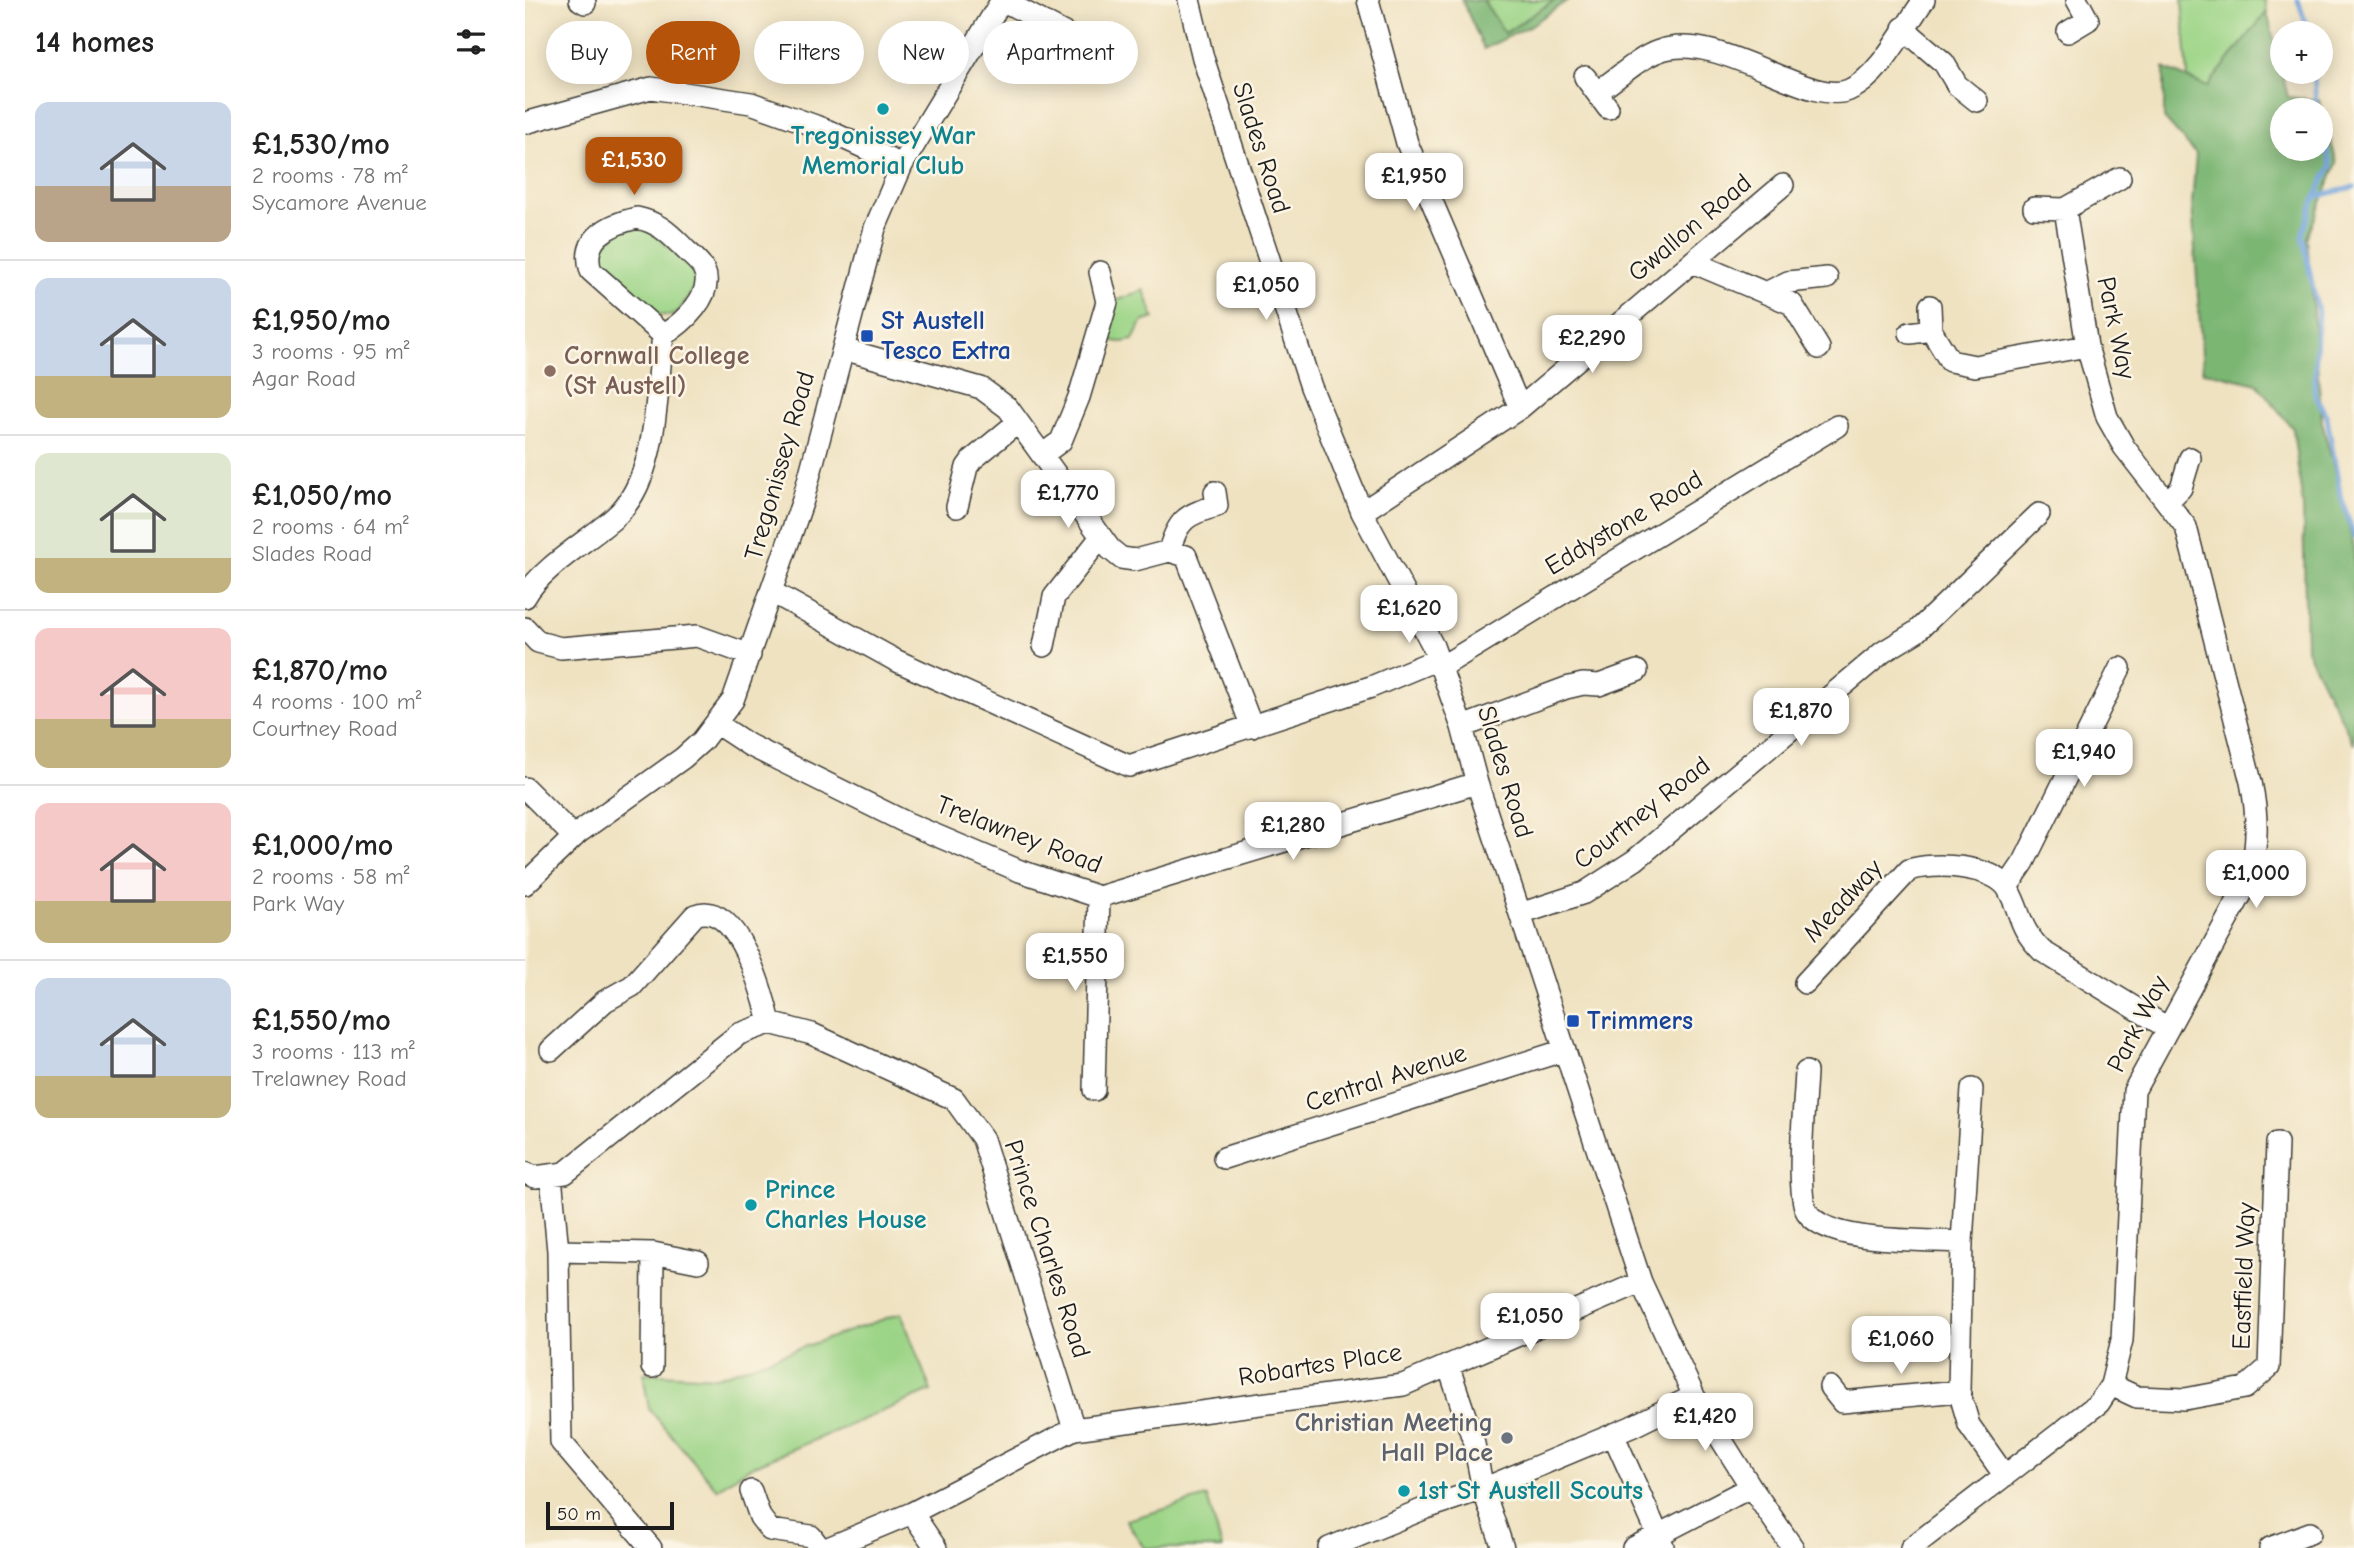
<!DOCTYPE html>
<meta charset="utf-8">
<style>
body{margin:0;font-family:"Comic Neue",sans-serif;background:#f6f6f6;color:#222;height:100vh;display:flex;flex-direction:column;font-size:26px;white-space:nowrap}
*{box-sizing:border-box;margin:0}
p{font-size:23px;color:#767676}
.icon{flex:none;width:38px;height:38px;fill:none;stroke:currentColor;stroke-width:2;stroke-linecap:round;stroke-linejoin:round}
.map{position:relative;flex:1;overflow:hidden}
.side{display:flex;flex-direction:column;background:#fff;width:525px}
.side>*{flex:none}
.hud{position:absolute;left:21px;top:21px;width:665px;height:63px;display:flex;gap:14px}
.buttons{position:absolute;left:1745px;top:21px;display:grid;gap:14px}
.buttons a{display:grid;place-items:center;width:63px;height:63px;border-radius:50%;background:#fff;box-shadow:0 4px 18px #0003;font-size:35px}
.scale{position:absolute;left:21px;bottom:18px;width:128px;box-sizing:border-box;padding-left:7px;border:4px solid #1c1c1c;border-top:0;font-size:19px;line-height:24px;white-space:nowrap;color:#1c1c1c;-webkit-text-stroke:5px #fcf5e5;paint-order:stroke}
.price{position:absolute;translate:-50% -60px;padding:0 16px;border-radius:14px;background:#fff;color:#222;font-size:23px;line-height:46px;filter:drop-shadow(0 2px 4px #0008)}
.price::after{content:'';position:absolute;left:50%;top:42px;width:21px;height:16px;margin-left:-10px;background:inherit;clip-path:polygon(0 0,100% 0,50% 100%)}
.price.selected{background:#b45309;color:#fff}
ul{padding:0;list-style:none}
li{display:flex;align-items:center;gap:21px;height:175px;padding:0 35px}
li+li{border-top:2px solid #e0e0e0}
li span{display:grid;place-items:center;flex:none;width:196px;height:140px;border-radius:14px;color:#555}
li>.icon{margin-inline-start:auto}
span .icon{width:84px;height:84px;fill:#fffc;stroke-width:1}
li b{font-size:30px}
h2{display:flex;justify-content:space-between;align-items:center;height:84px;padding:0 35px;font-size:30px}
.chip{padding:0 24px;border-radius:32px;background:#fff;box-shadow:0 4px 18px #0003;font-size:24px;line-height:63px}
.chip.selected{background:#b45309;color:#fff}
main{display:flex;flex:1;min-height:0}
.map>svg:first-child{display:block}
.green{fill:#9bd486;stroke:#5c7851;stroke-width:2}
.forest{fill:#7cb673;stroke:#4c6948;stroke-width:2;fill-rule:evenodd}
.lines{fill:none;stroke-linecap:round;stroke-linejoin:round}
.stream{stroke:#6fa3db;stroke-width:5}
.minor-casing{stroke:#3c3a35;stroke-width:24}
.minor{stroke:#fff;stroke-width:21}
.culture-dot{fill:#0f9aa8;stroke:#fcf5e5;stroke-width:2.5}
.transit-dot{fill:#1a4fb4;stroke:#fcf5e5;stroke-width:2.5}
.education-dot{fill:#8d6e63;stroke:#fcf5e5;stroke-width:2.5}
.worship-dot{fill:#6b7280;stroke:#fcf5e5;stroke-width:2.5}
.labels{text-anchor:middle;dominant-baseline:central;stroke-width:5;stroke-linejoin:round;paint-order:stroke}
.culture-label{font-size:26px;font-weight:bold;fill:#0d838f;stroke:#fcf5e5;text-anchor:start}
.street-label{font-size:26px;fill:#1c1c1c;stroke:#fcf5e5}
.transit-label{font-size:26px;font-weight:bold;fill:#164399;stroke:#fcf5e5;text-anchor:start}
.education-label{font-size:26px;font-weight:bold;fill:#785e54;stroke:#fcf5e5;text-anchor:start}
.worship-label{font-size:26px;font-weight:bold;fill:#5b616d;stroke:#fcf5e5;text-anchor:end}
</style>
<main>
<section class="side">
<h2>14 homes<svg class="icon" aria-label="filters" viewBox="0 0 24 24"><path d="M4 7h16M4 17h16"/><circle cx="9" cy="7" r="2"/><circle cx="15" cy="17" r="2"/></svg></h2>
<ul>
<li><span style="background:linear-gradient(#c9d6e8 60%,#b9a48a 0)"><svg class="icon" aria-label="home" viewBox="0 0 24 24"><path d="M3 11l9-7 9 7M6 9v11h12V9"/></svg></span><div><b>£1,530/mo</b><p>2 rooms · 78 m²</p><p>Sycamore Avenue</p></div></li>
<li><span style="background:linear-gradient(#c9d6e8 70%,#c2b280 0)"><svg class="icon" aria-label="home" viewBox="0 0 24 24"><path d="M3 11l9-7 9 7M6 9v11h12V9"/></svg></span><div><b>£1,950/mo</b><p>3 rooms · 95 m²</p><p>Agar Road</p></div></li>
<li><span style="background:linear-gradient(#dfe7d0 75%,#c2b280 0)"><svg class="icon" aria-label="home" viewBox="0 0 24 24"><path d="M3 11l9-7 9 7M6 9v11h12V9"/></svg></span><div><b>£1,050/mo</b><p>2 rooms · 64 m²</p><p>Slades Road</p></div></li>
<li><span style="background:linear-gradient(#f6c9c9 65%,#c2b280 0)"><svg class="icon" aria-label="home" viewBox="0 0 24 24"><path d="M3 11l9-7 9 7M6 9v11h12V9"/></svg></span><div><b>£1,870/mo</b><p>4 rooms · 100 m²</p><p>Courtney Road</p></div></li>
<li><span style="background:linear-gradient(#f6c9c9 70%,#c2b280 0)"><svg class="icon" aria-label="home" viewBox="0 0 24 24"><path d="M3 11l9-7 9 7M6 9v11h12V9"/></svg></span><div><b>£1,000/mo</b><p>2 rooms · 58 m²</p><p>Park Way</p></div></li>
<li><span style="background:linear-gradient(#c9d6e8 70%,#c2b280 0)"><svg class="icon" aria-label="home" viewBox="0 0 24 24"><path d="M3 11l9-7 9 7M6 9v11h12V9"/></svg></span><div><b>£1,550/mo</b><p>3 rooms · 113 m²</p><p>Trelawney Road</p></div></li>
</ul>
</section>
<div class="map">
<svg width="1829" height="1548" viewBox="0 0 1829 1548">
<rect width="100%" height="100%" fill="#fcf5e5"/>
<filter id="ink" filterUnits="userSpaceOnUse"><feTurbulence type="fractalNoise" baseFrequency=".0143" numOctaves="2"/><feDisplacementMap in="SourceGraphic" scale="14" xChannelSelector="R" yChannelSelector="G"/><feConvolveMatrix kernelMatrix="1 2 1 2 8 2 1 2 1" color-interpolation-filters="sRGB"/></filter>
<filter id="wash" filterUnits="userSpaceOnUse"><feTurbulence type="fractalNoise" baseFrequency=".00686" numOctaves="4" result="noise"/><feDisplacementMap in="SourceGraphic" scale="28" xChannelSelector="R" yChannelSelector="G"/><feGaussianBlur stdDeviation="1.57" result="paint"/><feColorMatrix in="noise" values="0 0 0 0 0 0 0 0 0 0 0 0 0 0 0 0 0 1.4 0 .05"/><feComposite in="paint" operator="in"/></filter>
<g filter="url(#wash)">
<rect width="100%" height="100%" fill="#efe2c1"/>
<path class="green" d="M958,0H1030L980,33Z
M1657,0H1740L1742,12L1682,87L1663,78Z
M121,226L169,271L172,284L153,312L145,316L129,314L76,272L70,252L100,227Z
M619,290L629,318L617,322L608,340C599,342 590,344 583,337L587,302Z
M376,1313L406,1391L225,1467L192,1489L124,1409L118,1373L192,1377Z
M682,1497L697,1548H619L601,1520Z"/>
<path class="forest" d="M937,0H958L980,33L1030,0H1043L1005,26L959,49Z
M1742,12L1763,97L1794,100L1812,163L1782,238L1797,422L1829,547V744L1781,650L1778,508L1768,429L1732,384L1678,371L1667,204L1671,154L1639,118V68L1682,87ZM1757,110H1796V149H1757Z"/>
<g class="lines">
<path class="stream" d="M1773,0L1784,33
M1789,72L1791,110
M1796,126L1806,166L1790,197L1777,235L1793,312L1789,393L1802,417L1815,493L1829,537
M1790,197L1829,187"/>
</g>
</g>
<g filter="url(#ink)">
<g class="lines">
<defs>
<path id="minor" d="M55,0L60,3
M477,0L541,34L527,57
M664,0L678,58L786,387L837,512L908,646L937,727L952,783L1116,1282L1169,1396L1226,1487L1268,1548
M843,0L882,143L995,408
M1378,28L1419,63L1432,85L1452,101
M1543,32L1563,20L1552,0
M1060,77L1083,108
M1072,92C1091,80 1113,58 1134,51C1194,29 1283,107 1324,90C1355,77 1379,27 1399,0
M0,123L126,88L226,103L299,129L377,165
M1509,208L1540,209
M112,218C132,222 143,232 157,246C163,253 176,262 179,270C190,295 157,324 138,335L66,271C55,238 85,224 112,218Z
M1167,262L1267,304L1294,348
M1241,293L1263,282L1302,278
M1405,306L1406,330L1425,361L1450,366L1562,346
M1385,333L1406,330
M318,349L456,388L483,408L585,549L596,558L610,560L644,551L661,556L727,727
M517,455L536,441L554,397L582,302L575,272
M1642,502L1656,488L1665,458
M432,507L442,467L447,460L493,422
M837,512L995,408L1258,185
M644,551C653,519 662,514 692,506L690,492
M247,592L370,660L604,766L846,687L913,659
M0,597C15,569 64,540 89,518C134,479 131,391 138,335
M0,628L13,642L36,648L172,636L225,655
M519,646L529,597L576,537
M916,667L1312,426
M192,724L224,745L382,823L495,871L574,897L952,783
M937,727L1041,688L1058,684L1074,685L1112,671
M0,788L49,837
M0,884L53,833L158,758L177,741L208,700L278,500L350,228L377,165L477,0
M1482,887L1499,862L1595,668
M995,914L1059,893L1110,860L1358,652L1391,632L1514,514
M1280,983L1384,870C1408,862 1469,865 1483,889C1497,914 1493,927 1517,951L1641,1027
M26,1050L80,1001L107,986L170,915C212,898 238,994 245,1023
M1281,1072C1280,1100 1270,1192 1282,1212C1304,1245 1400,1239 1437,1242
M1447,1089L1437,1242L1434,1391L1444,1425L1480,1476
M569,1090L574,897
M699,1158L1040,1050
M0,1173L10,1177L40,1173L214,1034L245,1023L287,1034L429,1099L458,1139L549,1429
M26,1176L33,1251L36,1442L126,1548
M33,1251L128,1253L173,1262
M127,1367L128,1253
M1586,1385L1612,1397L1660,1399L1720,1388L1744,1367L1752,1143
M1305,1387L1317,1402L1434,1391
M1088,1434L1138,1546
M226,1491L235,1517L245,1530L286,1536L295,1548
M387,1513L411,1548
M303,1548L387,1513L549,1429L878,1385L1116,1282
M804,1548L901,1508L958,1489L948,1439L923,1365
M978,1548L958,1489L1106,1427L1169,1396
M1108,1548L1226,1487
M1386,1548L1574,1403L1586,1385L1597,1340L1609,1091L1725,878C1733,844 1733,816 1726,782L1661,527L1599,447L1582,417L1562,346L1540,209L1595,178
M1745,1548L1785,1533"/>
</defs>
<use href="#minor" class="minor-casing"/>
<use href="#minor" class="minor"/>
</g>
</g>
<g class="culture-dot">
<circle cx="358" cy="109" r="7"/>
<circle cx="226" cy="1205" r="7"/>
<circle cx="879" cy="1491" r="7"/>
</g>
<g class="transit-dot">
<rect x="335" y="329" width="14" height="14" rx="3.5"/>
<rect x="1041" y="1014" width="14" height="14" rx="3.5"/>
</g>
<circle class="education-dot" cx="25" cy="371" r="7"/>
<circle class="worship-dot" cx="982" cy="1438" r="7"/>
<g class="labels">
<g class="culture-label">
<text x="358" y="136" text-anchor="middle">Tregonissey War<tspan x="358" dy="30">Memorial Club</tspan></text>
<text x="240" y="1190">Prince<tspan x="240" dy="30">Charles House</tspan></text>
<text x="893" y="1491">1st St Austell Scouts</text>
</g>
<g class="street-label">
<text transform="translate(736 148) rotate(72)">Slades Road</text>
<text transform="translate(1165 228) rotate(-40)">Gwallon Road</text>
<text transform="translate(1591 328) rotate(78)">Park Way</text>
<text transform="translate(255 466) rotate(-74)">Tregonissey Road</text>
<text transform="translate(1099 523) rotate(-31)">Eddystone Road</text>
<text transform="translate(980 772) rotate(73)">Slades Road</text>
<text transform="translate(1117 813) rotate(-38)">Courtney Road</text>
<text transform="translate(494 835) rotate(21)">Trelawney Road</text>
<text transform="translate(1318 901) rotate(-47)">Meadway</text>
<text transform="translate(1613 1024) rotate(-63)">Park Way</text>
<text transform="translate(861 1078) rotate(-18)">Central Avenue</text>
<text transform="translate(522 1249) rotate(72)">Prince Charles Road</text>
<text transform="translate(1719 1276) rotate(-88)">Eastfield Way</text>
<text transform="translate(795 1365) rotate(-9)">Robartes Place</text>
</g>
<g class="transit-label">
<text x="356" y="321">St Austell<tspan x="356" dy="30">Tesco Extra</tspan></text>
<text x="1062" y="1021">Trimmers</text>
</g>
<g class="education-label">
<text x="39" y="356">Cornwall College<tspan x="39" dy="30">(St Austell)</tspan></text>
</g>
<g class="worship-label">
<text x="968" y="1423">Christian Meeting<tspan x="968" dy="30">Hall Place</tspan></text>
</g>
</g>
</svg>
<div class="buttons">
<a>+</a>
<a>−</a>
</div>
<div class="scale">50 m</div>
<b class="price selected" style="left:109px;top:197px">£1,530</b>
<b class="price" style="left:889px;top:213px">£1,950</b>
<b class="price" style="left:741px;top:322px">£1,050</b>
<b class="price" style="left:1067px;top:375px">£2,290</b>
<b class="price" style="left:543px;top:530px">£1,770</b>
<b class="price" style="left:884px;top:645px">£1,620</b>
<b class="price" style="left:1276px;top:748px">£1,870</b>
<b class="price" style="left:1559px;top:789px">£1,940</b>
<b class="price" style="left:768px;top:862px">£1,280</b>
<b class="price" style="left:1731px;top:910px">£1,000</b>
<b class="price" style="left:550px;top:993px">£1,550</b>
<b class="price" style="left:1005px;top:1353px">£1,050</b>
<b class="price" style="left:1376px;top:1376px">£1,060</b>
<b class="price" style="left:1180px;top:1453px">£1,420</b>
<div class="hud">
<a class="chip">Buy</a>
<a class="chip selected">Rent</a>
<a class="chip">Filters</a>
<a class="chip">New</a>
<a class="chip">Apartment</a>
</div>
</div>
</main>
